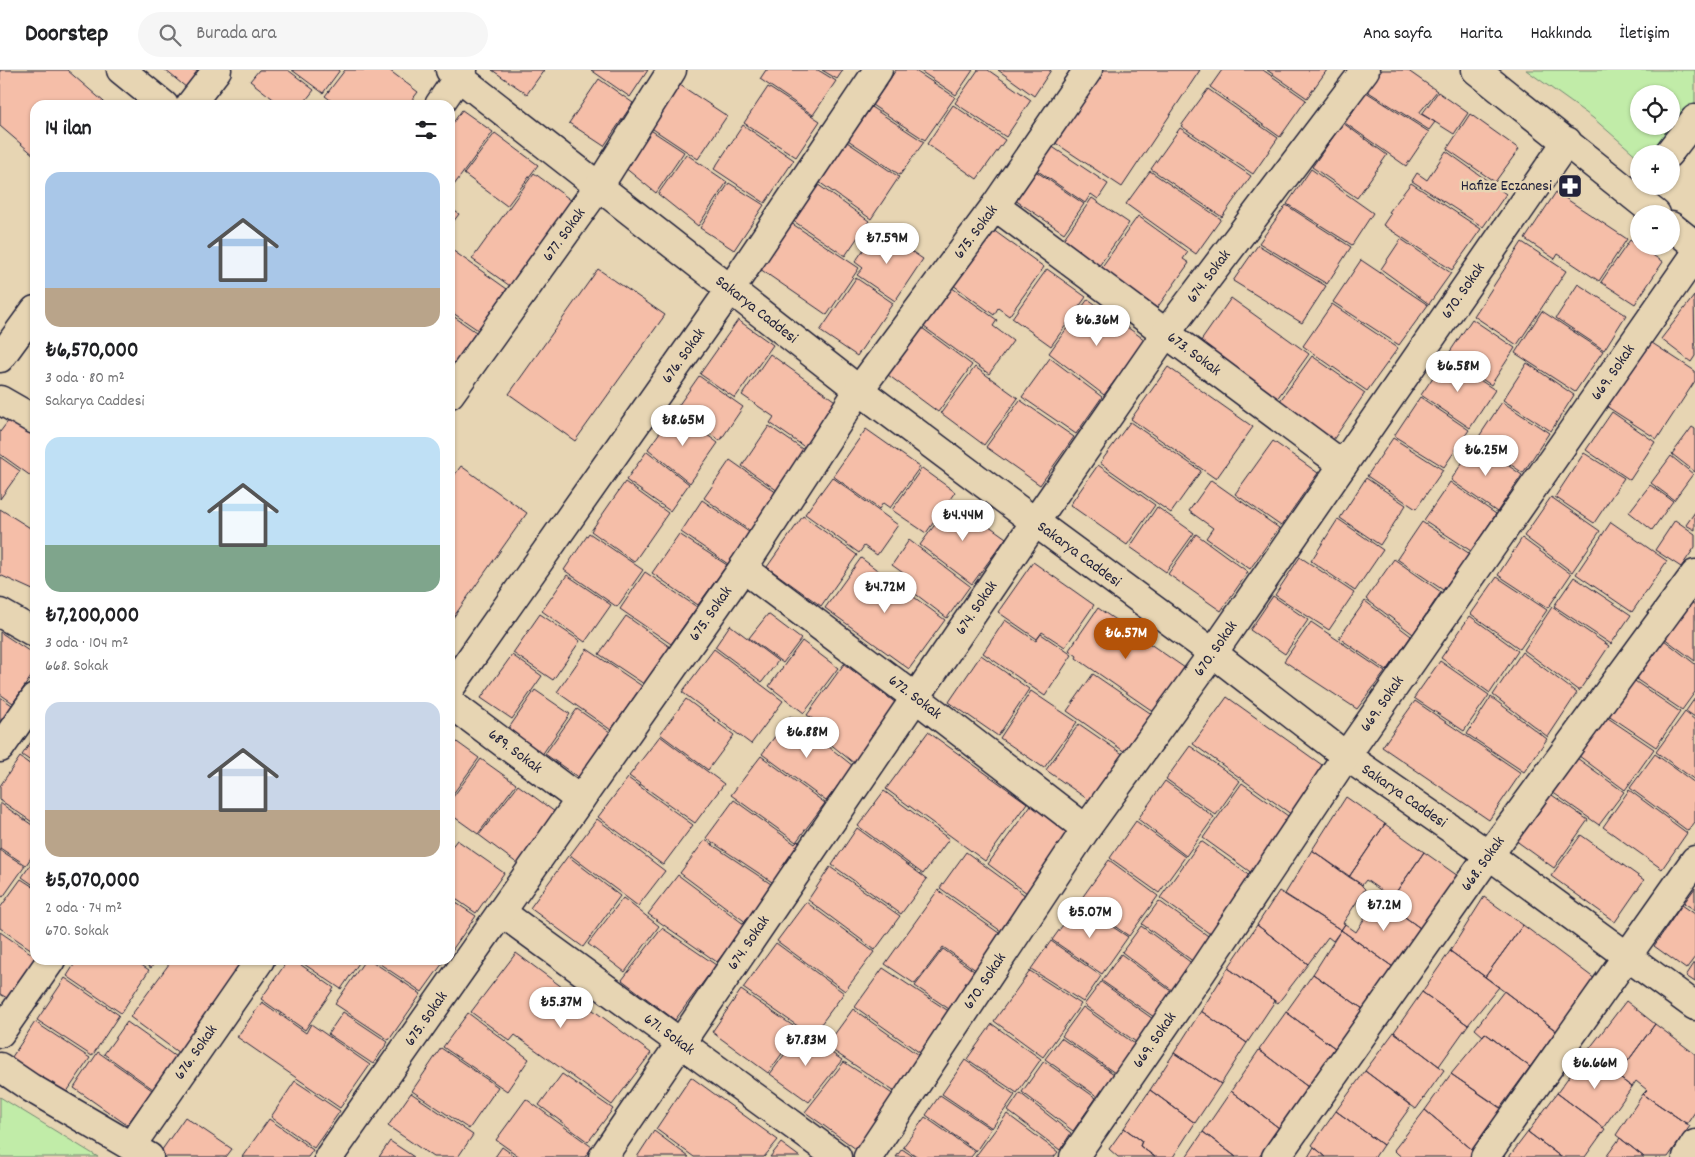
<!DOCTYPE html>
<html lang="tr">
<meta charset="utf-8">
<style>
body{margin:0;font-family:Dekko,sans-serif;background:#f6f6f6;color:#202124;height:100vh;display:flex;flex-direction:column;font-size:19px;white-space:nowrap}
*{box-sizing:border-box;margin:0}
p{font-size:16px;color:#757577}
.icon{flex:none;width:28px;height:28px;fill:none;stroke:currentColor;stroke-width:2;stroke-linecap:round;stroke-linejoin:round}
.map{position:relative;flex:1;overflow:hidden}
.panel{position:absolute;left:30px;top:30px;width:425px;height:865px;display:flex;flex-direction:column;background:#fff;border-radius:15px;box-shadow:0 1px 4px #0004}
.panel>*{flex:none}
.buttons{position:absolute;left:1630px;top:15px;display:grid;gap:10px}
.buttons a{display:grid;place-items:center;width:50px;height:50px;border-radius:50%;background:#fff;box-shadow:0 1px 4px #0004;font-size:25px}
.price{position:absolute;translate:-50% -42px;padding:0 11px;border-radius:18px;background:#fff;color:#222;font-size:16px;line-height:32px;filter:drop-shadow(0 1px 2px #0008)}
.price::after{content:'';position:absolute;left:50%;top:30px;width:15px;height:11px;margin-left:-8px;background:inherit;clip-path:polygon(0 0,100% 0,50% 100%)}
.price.on{background:#b45309;color:#fff}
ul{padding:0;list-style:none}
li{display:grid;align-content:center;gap:10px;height:265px;padding:0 15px}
li span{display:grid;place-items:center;height:155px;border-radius:15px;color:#555}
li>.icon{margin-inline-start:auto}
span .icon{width:90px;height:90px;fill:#fffc;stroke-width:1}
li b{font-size:21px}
h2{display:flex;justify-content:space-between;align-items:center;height:60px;padding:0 15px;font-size:21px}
header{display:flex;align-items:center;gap:30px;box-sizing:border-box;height:70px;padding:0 25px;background:#fff;border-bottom:1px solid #e0e0e0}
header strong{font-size:24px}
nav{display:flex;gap:28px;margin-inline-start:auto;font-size:18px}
.search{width:350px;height:45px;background:#f6f6f6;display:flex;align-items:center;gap:12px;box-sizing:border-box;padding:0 18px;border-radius:28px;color:#757577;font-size:19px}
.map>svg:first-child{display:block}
.green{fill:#c1eca8;stroke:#728772;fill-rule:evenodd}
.building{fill:#f5bea8;stroke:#22223b}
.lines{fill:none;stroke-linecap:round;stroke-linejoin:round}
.minor-casing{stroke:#22223b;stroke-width:31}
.minor{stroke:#e7d5b3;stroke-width:28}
.labels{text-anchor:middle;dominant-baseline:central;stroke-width:5;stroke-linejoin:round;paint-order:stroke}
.poi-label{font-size:16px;fill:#22223b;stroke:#e7d5b3;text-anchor:end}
.street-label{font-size:16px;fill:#22223b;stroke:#e7d5b3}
</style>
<header>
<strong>Doorstep</strong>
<div class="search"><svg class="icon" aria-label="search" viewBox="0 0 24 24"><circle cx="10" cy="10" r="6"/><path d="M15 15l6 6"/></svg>Burada ara</div>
<nav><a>Ana sayfa</a><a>Harita</a><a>Hakkında</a><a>İletişim</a></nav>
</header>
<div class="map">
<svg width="1695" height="1087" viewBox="0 0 1695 1087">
<rect width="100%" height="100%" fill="#e7d5b3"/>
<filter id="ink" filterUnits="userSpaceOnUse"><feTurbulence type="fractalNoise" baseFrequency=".02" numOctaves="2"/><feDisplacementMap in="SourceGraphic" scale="10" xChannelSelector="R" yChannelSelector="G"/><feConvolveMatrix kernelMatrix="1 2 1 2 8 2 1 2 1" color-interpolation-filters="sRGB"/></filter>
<g filter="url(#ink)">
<path class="green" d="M1526,0H1695V66L1671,84H1639V88L1593,48ZM1639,24H1671V56H1639Z
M0,1027L98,1087H0Z"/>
<path class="building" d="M0,0H67L104,32L101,35H35V86L0,56Z
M165,0H202L187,18Z
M259,0H288L314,20L302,35H281L250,11Z
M292,0H340L323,23Z
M345,0H389L418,22L408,35H337L325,26Z
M492,0H544L527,24Z
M591,0H648L630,27Z
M766,0H818L836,11L813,45L760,9Z
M822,0H843L837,9Z
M896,0H914L955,27L925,70L872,35Z
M919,0H973L956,25Z
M978,0H988L1031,30L1006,67L955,33Z
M998,0H1051L1034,26Z
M1102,0H1200L1122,117L1054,72Z
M1222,0H1263L1306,30L1280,67L1210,17Z
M1267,0H1327L1307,28Z
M1382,0H1407L1437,21L1419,43L1435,52L1429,60L1367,21Z
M599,9L633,33L604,76L569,53Z
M680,15L727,46L698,89L650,57Z
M768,17L820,51L796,87L744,53Z
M1208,19L1278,68L1253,104L1181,56Z
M1366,22L1429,62L1406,96L1345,53Z
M1438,22L1468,43L1454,64L1422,44Z
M953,35L1005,70L977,109L927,74Z
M871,37L924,72L900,105L848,70Z
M462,40L493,62L454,115L450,112V57Z
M1470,44L1519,79L1495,112L1447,79Z
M1343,53L1387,85L1357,128L1312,97Z
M743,55L794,90L765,133L714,99Z
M1180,58L1251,106L1222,147L1151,99Z
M649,59L684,82L656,123L624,97Z
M495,63L538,95L507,136L464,104Z
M847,72L899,107L871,149L819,112Z
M1051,76L1108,114L1098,129L1091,124L1085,133L1035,99Z
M1446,81L1506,124L1483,157L1412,111L1417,103L1427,110Z
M686,84L727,112L698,156L658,124Z
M1311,99L1373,143L1352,175L1287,134Z
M1034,100L1084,134L1064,163L1015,130Z
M1150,101L1221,149L1196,184L1126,134Z
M534,103L572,131L510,216L472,189Z
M729,113L764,135L734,180L700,158Z
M1411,113L1481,159L1452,200L1383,155L1391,143L1389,142Z
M817,114L869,151L845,186L792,150Z
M1556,122L1627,169L1599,211L1558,184L1555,189L1525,169Z
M1092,128L1129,153L1099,196L1062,171Z
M1286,135L1351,177L1327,214L1259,173Z
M450,138L459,144L450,156Z
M1138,146L1188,182L1183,189L1189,193L1157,238L1101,198Z
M791,153L859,198L827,245L760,199Z
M989,157L1044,197L1009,246L998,238L994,245L949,212Z
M878,159L923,189L895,231L857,205L863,198L855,192Z
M1401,169L1451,203L1429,234L1381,199Z
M1630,170L1663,192L1635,234L1601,212Z
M1522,172L1566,201L1517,275L1474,246Z
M1258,175L1326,216L1302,253L1233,211Z
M452,180L507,219L478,260L450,241V183Z
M1361,190L1428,235L1399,275L1333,232Z
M598,199L665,245L575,371L509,324Z
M1047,199L1086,227L1051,276L1012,248Z
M856,208L893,233L857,286L820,261Z
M1578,214L1626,245L1604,280L1556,248Z
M948,215L997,250L993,256L1013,271L989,304L920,254Z
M1694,226L1695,286L1691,292L1661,269Z
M1231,228L1309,284L1274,333L1196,278Z
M1088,229L1145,270L1104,325L1049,283Z
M1332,234L1398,278L1367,321L1303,276Z
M1542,241L1603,281L1575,322L1515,283Z
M450,244L476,262L454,294L450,291Z
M1472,249L1515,278L1491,315L1447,286Z
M738,250L773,275L735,328L700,304Z
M918,255L972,295L938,342L884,302Z
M1649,271L1695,301V311L1657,369L1606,336Z
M770,284L838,333L806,378L770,353L774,347L742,325Z
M1312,286L1365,323L1331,373L1277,335Z
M1050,288L1102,327L1076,364L1022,327Z
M1446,288L1495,320L1470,358L1421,325Z
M1527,293L1574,325L1551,361L1503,330Z
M975,297L1018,328L984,375L941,343Z
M1168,297L1253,357L1216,409L1131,349Z
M699,306L743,337L720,371L676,339Z
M1420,327L1469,360L1444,397L1394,366Z
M1020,330L1074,367L1040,415L986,377Z
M1502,332L1549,363L1523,403L1476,371Z
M675,341L718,373L690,413L648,379Z
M1612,342L1655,372L1630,410L1586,380Z
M12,346L35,363V409L0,384V362Z
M1130,352L1201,401L1171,443L1100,393Z
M769,356L805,381L778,421L742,396Z
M1692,357L1695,359V402L1672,384Z
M866,359L920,397L890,438L883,433L879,439L833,406Z
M1393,368L1443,400L1416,439L1367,406Z
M1273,371L1318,403L1281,456L1235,424Z
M1475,373L1522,405L1497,442L1451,410Z
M647,381L689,414L670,441L626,410Z
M1584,383L1624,408L1594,453L1555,427Z
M1671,386L1693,404L1674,430L1651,413Z
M0,387L20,401L0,429Z
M730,390L777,423L750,461L704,428Z
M1098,395L1155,435L1127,475L1070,435Z
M461,396L527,443L450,552V411Z
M922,398L955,422L926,463L892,440Z
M832,407L898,455L877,485L864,476L859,483L805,444Z
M1366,408L1406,435L1380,475L1340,448Z
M1211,410L1279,458L1250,499L1206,468L1213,458L1189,441Z
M625,412L668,443L634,492L591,461Z
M1450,412L1496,444L1471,481L1424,450Z
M1650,415L1673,431L1652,460L1629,442Z
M1551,427L1600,461L1572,502L1524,466Z
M702,430L749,462L728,494L681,462Z
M953,430L1006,468L972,514L920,475Z
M1157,437L1194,463L1166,502L1130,477Z
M0,439L35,461V521L0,505Z
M1695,442V460L1686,455Z
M803,446L857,485L821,536L767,497Z
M1338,449L1383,480L1355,521L1311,491Z
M1675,450L1695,464V477L1681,497L1655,480Z
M1422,452L1470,484L1443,520L1397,489Z
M1611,452L1667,491L1632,542L1576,504Z
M589,463L643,500L617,537L564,500Z
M679,464L727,495L698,535L652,503Z
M1196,464L1248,502L1221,541L1168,504Z
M1522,468L1571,504L1548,538L1498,505Z
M909,470L970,516L947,548L905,516L910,508L892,495Z
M1300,487L1354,523L1329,560L1275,525Z
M861,488L945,550L909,599L825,538Z
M1394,489L1441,522L1413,564L1366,529Z
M1033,492L1094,535L1065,577L1042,562L1037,569L998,542Z
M645,502L697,537L671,574L620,539Z
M567,505L611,535L585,572L542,541Z
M1497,507L1547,540L1520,579L1471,544Z
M1574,507L1631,545L1611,574L1554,536Z
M1273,526L1308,550L1285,584L1250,560Z
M1683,526L1695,535V591L1656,562Z
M1365,531L1411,566L1387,601L1339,568Z
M1552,537L1609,576L1579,621L1524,580Z
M1098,538L1185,598L1154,642L1076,588L1077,586L1069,580Z
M540,544L580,571L553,610L513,583Z
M768,544L801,569L783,593L749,568Z
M626,546L670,577L644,614L599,584Z
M1470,546L1518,581L1490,623L1441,588Z
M1005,550L1036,571L1041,564L1072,585L1045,626L983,583Z
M1311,552L1385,602L1357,639L1284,591Z
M730,555L778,591L762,612L715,577Z
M0,562L35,585V601L13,633L0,624Z
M1655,563L1695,594V622L1682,640L1627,603Z
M802,571L838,598L804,643L769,616Z
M587,579L642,616L611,660L557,622Z
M714,579L783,631L751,674L682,622Z
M1522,582L1577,623L1548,667L1493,625Z
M512,585L542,606L512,649L481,628Z
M981,585L1029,619L998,666L949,632Z
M1440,591L1489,625L1464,661L1414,628Z
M844,594L900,636L855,694L812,659L817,652L807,645Z
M1093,604L1153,645L1125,682L1067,641Z
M1626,605L1680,642L1656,677L1601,640Z
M535,620L570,644L537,692L502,668Z
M1031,621L1077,652L1044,698L1000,668Z
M0,627L12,635L0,653Z
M1227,627L1329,700L1295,747L1193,674Z
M1491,627L1547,669L1524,702L1467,664Z
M1695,628V647L1686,641Z
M686,629L734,665L708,700L660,664Z
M1415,631L1521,703L1489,750L1382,677Z
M577,639L610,662L579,708L545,684Z
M1599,642L1654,679L1625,720L1571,680Z
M1685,642L1695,650V710L1656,682Z
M790,646L853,696L826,731L762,684Z
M1079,654L1124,685L1090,731L1046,700Z
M928,662L1027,733L985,791L886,719Z
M35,666V694L22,685Z
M660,666L724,714L695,753L629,706Z
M450,667L479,688L450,728Z
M1190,676L1240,711L1216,745L1166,709Z
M1570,683L1624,722L1599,755L1545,717Z
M1655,684L1695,713V752L1688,761L1630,718Z
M761,686L825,733L796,772L731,725Z
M20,687L35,698V754L0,730V716Z
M481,689L516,714L478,764L450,744V731Z
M628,708L693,755L663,795L598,747Z
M1165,711L1214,747L1186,786L1138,749Z
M1242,713L1295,751L1256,806L1203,768Z
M518,715L555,742L518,794L479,765Z
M1629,720L1687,763L1662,799L1603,757Z
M884,721L949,769L923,804L858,756Z
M1549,723L1588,750L1554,798L1515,770Z
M1346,727L1385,754L1349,807L1312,780Z
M734,730L795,774L798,771L804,776L775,814L706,768Z
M0,733L35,757V782L26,795L0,778Z
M1031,735L1078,769L1035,829L988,794Z
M597,749L665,801L638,836L570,785Z
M1136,751L1185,787L1159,823L1110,788Z
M1385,754L1424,782L1392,828L1366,810L1362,815L1349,807Z
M857,758L927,809L901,844L832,795Z
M1581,765L1644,810L1615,852L1551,806Z
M457,770L504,803L476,843L450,825V779Z
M705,770L774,816L747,853L680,803Z
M1201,771L1254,809L1213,866L1160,828Z
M0,780L25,796L3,827L0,825Z
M1312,780L1362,815V816L1365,819L1343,853L1345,854L1341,860L1285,824Z
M966,782L1033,831L1008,866L940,818Z
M1424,782L1458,806L1420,858L1383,831L1388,825L1392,828Z
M568,786L620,826L583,877L530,838Z
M35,788V816L22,807Z
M1109,790L1158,826L1129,866L1079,832Z
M830,797L900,846L875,880L808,830Z
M678,805L745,855L717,892L648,844Z
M21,809L35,818V882L0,858V838Z
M1695,818V840L1684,833Z
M938,820L1006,868L980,903L943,877L915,914L885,894Z
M1279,821L1341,860L1333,871L1328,867L1308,894L1257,855Z
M1379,826L1384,830L1383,831L1420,858L1393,897L1341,860L1345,854L1356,862Z
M1484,827L1523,855L1485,907L1450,881Z
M623,828L659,856L625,902L588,874Z
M450,829L476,846L450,883Z
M1159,831L1211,868L1194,892L1142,854Z
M806,832L874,882L845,921L777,871Z
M1078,834L1128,867L1102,904L1052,870Z
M1682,835L1695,844V887L1686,899L1654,876Z
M1257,855L1308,894L1278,933L1228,898Z
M1523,855L1595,909L1558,962L1485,907Z
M1141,856L1193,894L1173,921L1122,882Z
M662,858L716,895L675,950L622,910Z
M1341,860L1393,897L1363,939L1313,904Z
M0,862L35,886V890L9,929L0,924Z
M1051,871L1101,906L1083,932L1031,899Z
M776,873L844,923L812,966L743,918Z
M943,879L981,906L955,943L915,916Z
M1450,881L1499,917L1468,955L1422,922Z
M516,883L651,983L612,1035L515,965L510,971L471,942Z
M1121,884L1172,922L1154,947L1102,911Z
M77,890H134L149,900L121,943L67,906Z
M138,890H156L151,898Z
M172,890H246L179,983L130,947Z
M288,890H294L334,918L305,960L261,929Z
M298,890H361L341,919Z
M365,890H370L421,924L389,970L335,934Z
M374,890H445L422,922Z
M1695,892V912L1686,906Z
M883,898L953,944L923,985L855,937Z
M1228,898L1275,931L1247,973L1201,941Z
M1030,901L1081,934L1043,987L994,951Z
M1313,904L1363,939L1335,978L1286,942Z
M65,908L119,945L92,986L37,950Z
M1101,912L1153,949L1136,972L1084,935Z
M741,920L799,960L768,1003L712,962Z
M1504,921L1556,961L1530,997L1485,963L1483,966L1475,959Z
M1422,922L1468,955L1439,996L1394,962Z
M1626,931L1655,954L1617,1006L1586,983Z
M262,932L306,963L311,954L370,995L340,1038L237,967Z
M1083,937L1135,974L1115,1003L1062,966Z
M853,939L921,987L895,1022L826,976Z
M1201,941L1247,973L1221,1014L1174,983Z
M343,942L388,972L373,994L328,964Z
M1286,942L1335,978L1308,1017L1259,980Z
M468,943L529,989L507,1021L443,977Z
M35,952L90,988L62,1029L8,993Z
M127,952L176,987L153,1019L104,984Z
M992,954L1041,989L1017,1023L967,989Z
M1655,954L1695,984V1042L1687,1054L1643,1024L1647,1020L1636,1011L1632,1017L1617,1006Z
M801,962L842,990L809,1032L770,1004Z
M1394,962L1444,1000L1416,1039L1365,1001Z
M1485,963L1530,997L1500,1038L1451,1004Z
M1061,968L1114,1004L1098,1027L1045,989Z
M441,978L498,1017L469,1059L412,1021Z
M1259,980L1308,1017L1279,1058L1231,1021Z
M98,982L152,1020L127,1055L74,1018Z
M1174,983L1221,1014L1195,1053L1150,1020Z
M1586,983L1632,1017L1603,1058L1557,1023Z
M965,990L1015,1025L992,1058L942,1024Z
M1044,991L1096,1028L1073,1061L1022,1022Z
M844,992L894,1025L856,1079L805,1042Z
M1365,1001L1411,1036L1383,1075L1336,1041Z
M562,1004L613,1039L588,1072L539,1035Z
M1451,1004L1504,1040L1475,1082L1425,1040Z
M691,1007L778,1070L764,1087H694L656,1059Z
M295,1011L340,1041L314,1078L271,1047Z
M1150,1020L1195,1053L1173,1087H1155L1140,1076L1142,1071L1124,1058Z
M1231,1021L1279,1058L1259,1087H1236L1203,1062Z
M411,1023L473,1065L458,1087H433L388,1056Z
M1020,1023L1071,1063L1060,1080L1008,1041Z
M1557,1023L1605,1059L1585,1087H1561L1528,1062Z
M1643,1024L1690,1056L1668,1087H1644L1616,1065Z
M940,1025L991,1059L976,1081L926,1045Z
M526,1029L592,1077L585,1087H520L496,1070Z
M1425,1040L1475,1082L1471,1087H1402L1398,1084L1394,1080Z
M1336,1041L1383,1075L1375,1087H1326L1312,1075Z
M1007,1044L1058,1082L1054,1087H975Z
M185,1047L232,1079L226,1087H163L159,1084Z
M925,1047L975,1082L971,1087H918L903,1077Z
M269,1049L313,1080L308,1087H242Z
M1124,1058L1142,1071L1140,1076L1155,1087H1118L1109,1079Z
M654,1061L689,1087H637Z
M1203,1062L1236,1087H1186Z
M1528,1062L1561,1087H1509Z
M1620,1068L1644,1087H1606Z
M390,1071L414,1087H379Z
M781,1073L800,1087H770Z
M502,1077L516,1087H495Z
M1314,1077L1326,1087H1308Z
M902,1079L914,1087H896Z"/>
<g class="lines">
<defs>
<g id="minor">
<path d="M121,0L164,35"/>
<path id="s1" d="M450,0L859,320L1035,452L1213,583L1346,686L1489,785L1695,936"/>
<path d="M1476,0L1656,144"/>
<path d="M190,35L217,0"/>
<path d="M439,35L463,0"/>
<path d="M1668,84L1695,49"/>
<path id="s2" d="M995,136L1343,395"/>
<path d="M1671,156L1695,175"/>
<path d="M0,288L35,240"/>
<path id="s3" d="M450,324L599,116L672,0"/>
<path d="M0,330L35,350"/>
<path id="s4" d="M743,498L916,628L1086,759"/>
<path d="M0,543L35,563"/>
<path id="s5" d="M450,618L730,220L878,0"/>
<path id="s6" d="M450,633L580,730"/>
<path d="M0,678L35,628"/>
<path id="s7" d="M501,842L837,1087"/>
<path d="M0,963L51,890"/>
<path d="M0,997L31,1018L149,1087"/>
<path id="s8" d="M131,1076L260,890"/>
<path id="s9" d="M329,1087L743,498L859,320L995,136L1088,0"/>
<path id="s10" d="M603,1087L1035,452L1166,263L1365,0"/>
<path id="s11" d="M868,1087L1086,759L1213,583L1567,71"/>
<path id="s12" d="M1074,1087L1201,903L1346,686L1695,185"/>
<path id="s13" d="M1276,1087L1489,785L1695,504"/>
<path d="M1485,1087L1695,790"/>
<path d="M1687,1087L1695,1074"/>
</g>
</defs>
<use href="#minor" class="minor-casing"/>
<use href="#minor" class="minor"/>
</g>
</g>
<defs>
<symbol id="pharmacy-square" viewBox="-11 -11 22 22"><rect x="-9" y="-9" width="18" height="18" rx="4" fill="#22223b" stroke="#e7d5b3"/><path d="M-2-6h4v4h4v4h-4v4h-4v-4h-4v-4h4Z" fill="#fff"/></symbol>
</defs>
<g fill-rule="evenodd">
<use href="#pharmacy-square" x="1556" y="102" width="28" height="28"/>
</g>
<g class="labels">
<g class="poi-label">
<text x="1552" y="116">Hafize Eczanesi</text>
</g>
<g class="street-label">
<text stroke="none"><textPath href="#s9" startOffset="1129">675. Sokak</textPath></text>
<text stroke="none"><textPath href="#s3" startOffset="196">677. Sokak</textPath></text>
<text stroke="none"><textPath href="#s10" startOffset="1069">674. Sokak</textPath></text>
<text stroke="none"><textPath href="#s11" startOffset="1051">670. Sokak</textPath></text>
<text stroke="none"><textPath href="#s1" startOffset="389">Sakarya Caddesi</textPath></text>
<text stroke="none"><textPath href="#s2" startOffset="248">673. Sokak</textPath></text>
<text stroke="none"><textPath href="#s5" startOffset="406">676. Sokak</textPath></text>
<text stroke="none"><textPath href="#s12" startOffset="952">669. Sokak</textPath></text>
<text stroke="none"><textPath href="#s1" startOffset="794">Sakarya Caddesi</textPath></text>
<text stroke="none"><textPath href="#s10" startOffset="664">674. Sokak</textPath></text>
<text stroke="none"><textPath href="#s9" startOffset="664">675. Sokak</textPath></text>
<text stroke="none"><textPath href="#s11" startOffset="616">670. Sokak</textPath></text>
<text stroke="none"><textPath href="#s4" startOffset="215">672. Sokak</textPath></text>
<text stroke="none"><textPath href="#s12" startOffset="548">669. Sokak</textPath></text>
<text stroke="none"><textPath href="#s6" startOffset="81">689. Sokak</textPath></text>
<text stroke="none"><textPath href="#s1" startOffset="1199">Sakarya Caddesi</textPath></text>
<text stroke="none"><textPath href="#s13" startOffset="359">668. Sokak</textPath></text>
<text stroke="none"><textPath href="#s10" startOffset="259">674. Sokak</textPath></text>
<text stroke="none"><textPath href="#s11" startOffset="211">670. Sokak</textPath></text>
<text stroke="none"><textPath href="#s9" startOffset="169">675. Sokak</textPath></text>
<text stroke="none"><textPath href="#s7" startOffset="208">671. Sokak</textPath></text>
<text stroke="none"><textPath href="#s12" startOffset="142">669. Sokak</textPath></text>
<text stroke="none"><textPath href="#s8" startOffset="114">676. Sokak</textPath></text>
</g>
</g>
</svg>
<div class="buttons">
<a><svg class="icon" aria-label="locate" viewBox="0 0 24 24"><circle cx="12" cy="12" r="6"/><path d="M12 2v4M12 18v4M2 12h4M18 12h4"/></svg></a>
<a>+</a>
<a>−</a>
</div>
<b class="price" style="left:887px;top:195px">₺7.59M</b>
<b class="price" style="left:1097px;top:277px">₺6.36M</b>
<b class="price" style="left:1458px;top:323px">₺6.58M</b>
<b class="price" style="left:683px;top:377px">₺8.65M</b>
<b class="price" style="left:1486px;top:407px">₺6.25M</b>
<b class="price" style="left:963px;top:472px">₺4.44M</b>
<b class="price" style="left:885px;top:544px">₺4.72M</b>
<b class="price on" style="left:1126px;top:590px">₺6.57M</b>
<b class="price" style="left:807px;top:689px">₺6.88M</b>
<b class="price" style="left:1384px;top:862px">₺7.2M</b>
<b class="price" style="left:1090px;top:869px">₺5.07M</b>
<b class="price" style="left:561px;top:959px">₺5.37M</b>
<b class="price" style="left:806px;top:997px">₺7.83M</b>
<b class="price" style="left:1595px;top:1020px">₺6.66M</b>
<section class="panel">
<h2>14 ilan<svg class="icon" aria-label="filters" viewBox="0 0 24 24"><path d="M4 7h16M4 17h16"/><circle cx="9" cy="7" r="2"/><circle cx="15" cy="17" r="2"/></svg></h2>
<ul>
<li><span style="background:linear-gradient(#a9c7e8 75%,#b9a48a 0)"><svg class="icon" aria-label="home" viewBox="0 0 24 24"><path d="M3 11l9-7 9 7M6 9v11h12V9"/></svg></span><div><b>₺6,570,000</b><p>3 oda · 80 m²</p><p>Sakarya Caddesi</p></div></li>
<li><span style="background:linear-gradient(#bfe0f5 70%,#7fa58c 0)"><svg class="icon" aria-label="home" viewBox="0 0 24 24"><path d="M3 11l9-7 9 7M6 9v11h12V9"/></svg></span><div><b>₺7,200,000</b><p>3 oda · 104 m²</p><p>668. Sokak</p></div></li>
<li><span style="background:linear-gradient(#c9d6e8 70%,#b9a48a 0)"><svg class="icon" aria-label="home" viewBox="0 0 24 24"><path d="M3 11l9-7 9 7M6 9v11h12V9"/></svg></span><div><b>₺5,070,000</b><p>2 oda · 74 m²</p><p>670. Sokak</p></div></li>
</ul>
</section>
</div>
